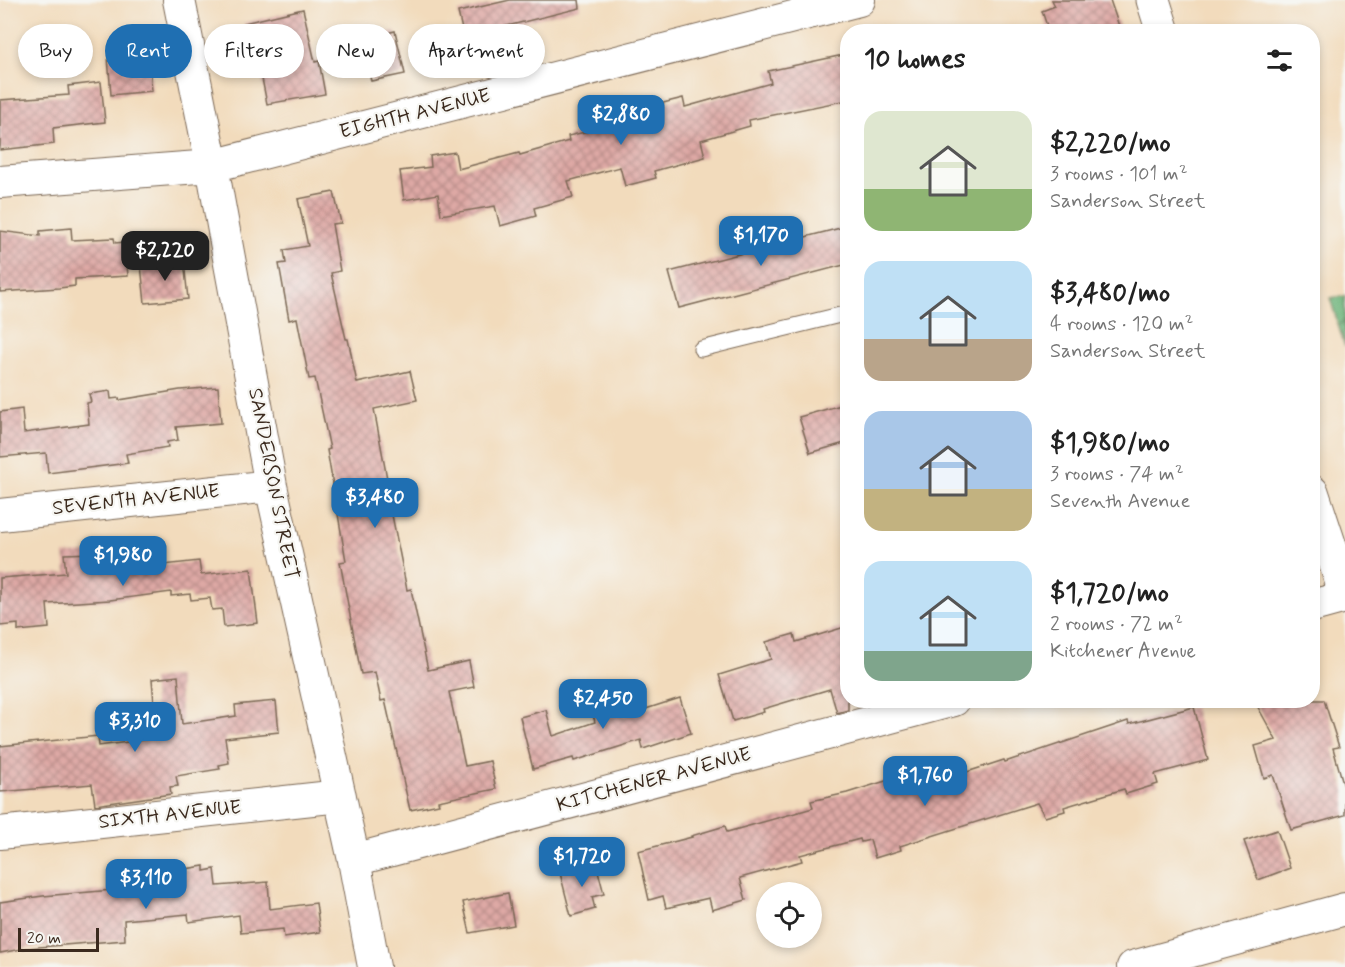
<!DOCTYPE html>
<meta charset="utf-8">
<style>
body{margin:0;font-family:Mynerve,sans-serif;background:#f6f6f6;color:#222;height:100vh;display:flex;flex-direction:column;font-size:22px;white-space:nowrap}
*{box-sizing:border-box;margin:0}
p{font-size:20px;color:#767676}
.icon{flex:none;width:33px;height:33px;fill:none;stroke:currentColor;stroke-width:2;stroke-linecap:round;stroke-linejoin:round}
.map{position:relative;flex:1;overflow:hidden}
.drawer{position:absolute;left:840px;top:24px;width:480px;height:684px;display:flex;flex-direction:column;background:#fff;border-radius:24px;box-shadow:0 3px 9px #0003}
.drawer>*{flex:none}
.banner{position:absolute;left:18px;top:24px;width:570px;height:54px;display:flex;gap:12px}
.tools{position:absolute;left:756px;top:882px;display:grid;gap:12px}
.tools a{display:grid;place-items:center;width:66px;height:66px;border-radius:50%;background:#fff;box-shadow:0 3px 9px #0003;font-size:30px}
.scale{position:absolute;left:18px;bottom:15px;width:81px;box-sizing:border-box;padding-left:6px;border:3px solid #3b2a1e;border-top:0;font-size:16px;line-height:21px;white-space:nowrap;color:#3b2a1e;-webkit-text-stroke:4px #f6f6f2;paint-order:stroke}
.price{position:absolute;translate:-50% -51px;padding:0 14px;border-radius:12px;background:#1f6fb2;color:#fff;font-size:20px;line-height:39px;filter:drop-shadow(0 2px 3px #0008)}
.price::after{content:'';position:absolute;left:50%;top:36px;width:18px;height:14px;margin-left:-9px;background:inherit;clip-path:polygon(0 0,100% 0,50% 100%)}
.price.active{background:#222;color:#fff}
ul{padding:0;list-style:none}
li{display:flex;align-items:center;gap:18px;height:150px;padding:0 24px}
li span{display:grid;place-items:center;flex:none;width:168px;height:120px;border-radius:18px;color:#555}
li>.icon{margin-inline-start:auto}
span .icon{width:72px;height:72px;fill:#fffc;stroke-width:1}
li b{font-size:26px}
h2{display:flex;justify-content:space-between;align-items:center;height:72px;padding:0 24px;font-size:26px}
.pill{padding:0 21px;border-radius:27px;background:#fff;box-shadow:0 3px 9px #0003;font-size:21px;line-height:54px}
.pill.active{background:#1f6fb2;color:#fff}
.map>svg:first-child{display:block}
.forest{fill:url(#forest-firs);stroke:#546e4c;stroke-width:1.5}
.building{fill:url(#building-cross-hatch)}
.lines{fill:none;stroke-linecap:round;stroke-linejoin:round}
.lane-casing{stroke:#7b6855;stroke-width:17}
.street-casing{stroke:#7b6855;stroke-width:34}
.secondary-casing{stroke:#7b6855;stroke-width:35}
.lane{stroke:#fff;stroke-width:15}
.street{stroke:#fff;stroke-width:32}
.secondary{stroke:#fff;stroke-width:33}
.labels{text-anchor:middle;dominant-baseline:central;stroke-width:4.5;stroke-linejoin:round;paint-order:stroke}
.street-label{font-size:20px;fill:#3b2a1e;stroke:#f6f6f2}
</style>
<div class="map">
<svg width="1345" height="967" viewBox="0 0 1345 967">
<defs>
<pattern id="forest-firs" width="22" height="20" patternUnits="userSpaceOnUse" patternTransform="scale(1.5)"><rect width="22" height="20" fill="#6cb379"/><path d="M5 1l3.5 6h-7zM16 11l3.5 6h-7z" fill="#5a9263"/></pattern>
<pattern id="building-cross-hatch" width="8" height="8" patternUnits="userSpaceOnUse" patternTransform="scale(1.5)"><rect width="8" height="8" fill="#dea9a5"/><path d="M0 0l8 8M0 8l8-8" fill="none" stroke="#b58a86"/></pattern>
</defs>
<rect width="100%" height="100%" fill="#f6f6f2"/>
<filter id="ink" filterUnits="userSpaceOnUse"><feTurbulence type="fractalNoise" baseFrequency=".0167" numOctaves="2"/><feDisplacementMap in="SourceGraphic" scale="12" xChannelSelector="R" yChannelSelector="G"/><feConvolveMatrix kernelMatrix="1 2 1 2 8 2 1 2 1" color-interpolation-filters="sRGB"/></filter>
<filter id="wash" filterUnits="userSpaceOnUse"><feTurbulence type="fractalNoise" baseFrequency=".008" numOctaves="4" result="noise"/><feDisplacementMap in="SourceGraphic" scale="24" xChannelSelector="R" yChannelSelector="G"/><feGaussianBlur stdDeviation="1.35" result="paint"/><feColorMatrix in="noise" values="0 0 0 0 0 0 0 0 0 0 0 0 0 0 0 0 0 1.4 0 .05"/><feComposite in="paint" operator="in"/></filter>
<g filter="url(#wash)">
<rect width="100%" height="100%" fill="#f2dbbc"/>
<path class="forest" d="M1345,296V347L1330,298Z"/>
<g id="blocks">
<path class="building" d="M510,0H579L580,8L495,29L499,48L468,56L458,12Z
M1052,0H1110L1121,32H1049L1042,11L1055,6Z
M303,9L315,62L319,61L325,94L267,104L257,53L251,54L244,23Z
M395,31L405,74L371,81L361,39Z
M149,54L152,91L111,95L108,57Z
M848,54V100L749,120L750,126L701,140L705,157L654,171L656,178L625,186L620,167L568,181L573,197L534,208L536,216L500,226L495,206L441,215L438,194L404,200L400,171L431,167L430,156L455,152L458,169L519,153L520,155L569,141L568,136L662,114L659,104L683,98L685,107L771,83L768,71Z
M101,82L105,122L53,128L54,144L0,150V100L69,95L68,86Z
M334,192L341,223L332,224L340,271L331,273L346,339H348L357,383L410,371L417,400L374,409L388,484H392L397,509L391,510L407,590L411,589L428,670L469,661L474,687L449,692L465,766L490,761L496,789L438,801L439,804L410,810L385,700L381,701L375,672L361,674L340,562L346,561L327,450L330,449L315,378L309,379L297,318L289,320L279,264L286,263L284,250L308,246L298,199Z
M848,226V264L679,308L669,272Z
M71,228L72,240L114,238L115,243L125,242L128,276L75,279V286L59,288L0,292V231L40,236V231Z
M184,261L188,299L145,303L141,265Z
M218,387L221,423L176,427L178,440L167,442L168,447L126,454L128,463L48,473L46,453L0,457V412L22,409L24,433L89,424L87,403L91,402L89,394L110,391L111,399L119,398V400L180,390Z
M848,403V442L810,453L799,417Z
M143,547L146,567L199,561L201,575L251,569L258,623L224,627L222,609L212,610L210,598L191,600L190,594L171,596V592L110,600L47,604L49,628L18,631V624L0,626V578L66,573L64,554L96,553Z
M848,626V710L837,713L830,689L763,709L764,712L733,721L719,675L771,659L766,642L794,634L796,642Z
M178,676L182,724L236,716L235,705L276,701L279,732L225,738L229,763L219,765L220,769L176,776L178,786L170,787L171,794L95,805L92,784L0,792V746L98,736L99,746L157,738L152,679Z
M614,686L624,716L680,698L691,733L643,749L641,740L574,761L573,758L533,769L520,717L546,710L553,736L595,722L587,695Z
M1254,700H1324L1339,747L1333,748L1345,790V815L1291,830L1273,775L1264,778L1255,746L1276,740Z
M1194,707L1208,760L1155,774L1158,784L1126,794L1124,789L1064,807L1065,811L1045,817L1037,803L900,846L901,850L875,858L870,840L861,842L860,839L800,855L802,861L740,878L746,900L712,910L709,898L666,908L663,896L649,900L638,851L692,837L691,836L725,826L727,832L813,808L811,801L847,793L934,766L939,781L1004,760L1005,762L1128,721L1129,724Z
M1277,830L1290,868L1258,880L1244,841Z
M596,863L604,894L592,897L595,909L571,916L560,873Z
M204,866V871L215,869L217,886L268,882L270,909L316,903L320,932L284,937L283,929L241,933L239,915L189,922L188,914L124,920L125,940L27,948L0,953V902L43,896L136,888L134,874L155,872V874Z
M508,893L514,925L470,933L463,902Z"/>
</g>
</g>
<g filter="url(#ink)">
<use href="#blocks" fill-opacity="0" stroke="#7b6855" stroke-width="1.5"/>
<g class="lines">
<defs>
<path id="lane" d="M701,349L848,313"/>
<path id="street" d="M179,0L212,166L271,486L354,860L374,967
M0,182L212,166L859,0
M0,515L271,486
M1312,606L1345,597
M0,833L340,796
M354,860L954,700
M1133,967L1345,909"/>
<path id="secondary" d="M1153,0L1163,32
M1312,492L1345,592"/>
</defs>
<use href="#lane" class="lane-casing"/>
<use href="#street" class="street-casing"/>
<use href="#secondary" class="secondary-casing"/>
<use href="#lane" class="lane"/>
<use href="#street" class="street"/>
<use href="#secondary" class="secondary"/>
</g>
</g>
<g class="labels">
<g class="street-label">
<text transform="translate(415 114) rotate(-14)">EIGHTH AVENUE</text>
<text transform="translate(273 484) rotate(79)">SANDERSON STREET</text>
<text transform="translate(136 500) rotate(-6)">SEVENTH AVENUE</text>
<text transform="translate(654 780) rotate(-15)">KITCHENER AVENUE</text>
<text transform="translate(170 815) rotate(-6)">SIXTH AVENUE</text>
</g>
</g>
</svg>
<div class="tools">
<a><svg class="icon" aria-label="locate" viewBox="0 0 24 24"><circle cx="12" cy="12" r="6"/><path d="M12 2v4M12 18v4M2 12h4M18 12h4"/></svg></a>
</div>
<div class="scale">20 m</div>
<b class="price" style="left:621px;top:146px">$2,880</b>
<b class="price" style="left:761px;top:267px">$1,170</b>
<b class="price active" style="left:165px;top:282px">$2,220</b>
<b class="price" style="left:375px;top:529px">$3,480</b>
<b class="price" style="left:123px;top:587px">$1,980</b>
<b class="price" style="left:603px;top:730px">$2,450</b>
<b class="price" style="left:135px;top:753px">$3,310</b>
<b class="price" style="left:925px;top:807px">$1,760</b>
<b class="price" style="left:582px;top:888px">$1,720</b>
<b class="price" style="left:146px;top:910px">$3,110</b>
<div class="banner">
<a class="pill">Buy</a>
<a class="pill active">Rent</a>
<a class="pill">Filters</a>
<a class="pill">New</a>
<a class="pill">Apartment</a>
</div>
<section class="drawer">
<h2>10 homes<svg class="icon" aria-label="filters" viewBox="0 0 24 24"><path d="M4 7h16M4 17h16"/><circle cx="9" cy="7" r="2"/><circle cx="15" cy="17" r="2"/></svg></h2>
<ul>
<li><span style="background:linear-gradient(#dfe7d0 65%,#8fb573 0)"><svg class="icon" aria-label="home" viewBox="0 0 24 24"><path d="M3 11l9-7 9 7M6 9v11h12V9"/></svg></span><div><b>$2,220/mo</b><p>3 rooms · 101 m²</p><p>Sanderson Street</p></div></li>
<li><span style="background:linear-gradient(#bfe0f5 65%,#b9a48a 0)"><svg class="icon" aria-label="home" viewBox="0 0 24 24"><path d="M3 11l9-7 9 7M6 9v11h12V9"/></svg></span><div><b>$3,480/mo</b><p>4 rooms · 120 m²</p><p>Sanderson Street</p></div></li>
<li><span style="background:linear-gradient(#a9c7e8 65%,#c2b280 0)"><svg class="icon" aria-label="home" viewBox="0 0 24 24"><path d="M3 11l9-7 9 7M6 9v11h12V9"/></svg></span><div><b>$1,980/mo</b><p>3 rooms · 74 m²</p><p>Seventh Avenue</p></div></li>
<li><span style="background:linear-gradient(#bfe0f5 75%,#7fa58c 0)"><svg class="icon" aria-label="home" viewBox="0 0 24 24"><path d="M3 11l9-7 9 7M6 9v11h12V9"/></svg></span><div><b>$1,720/mo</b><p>2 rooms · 72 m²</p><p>Kitchener Avenue</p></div></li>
</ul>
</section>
</div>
